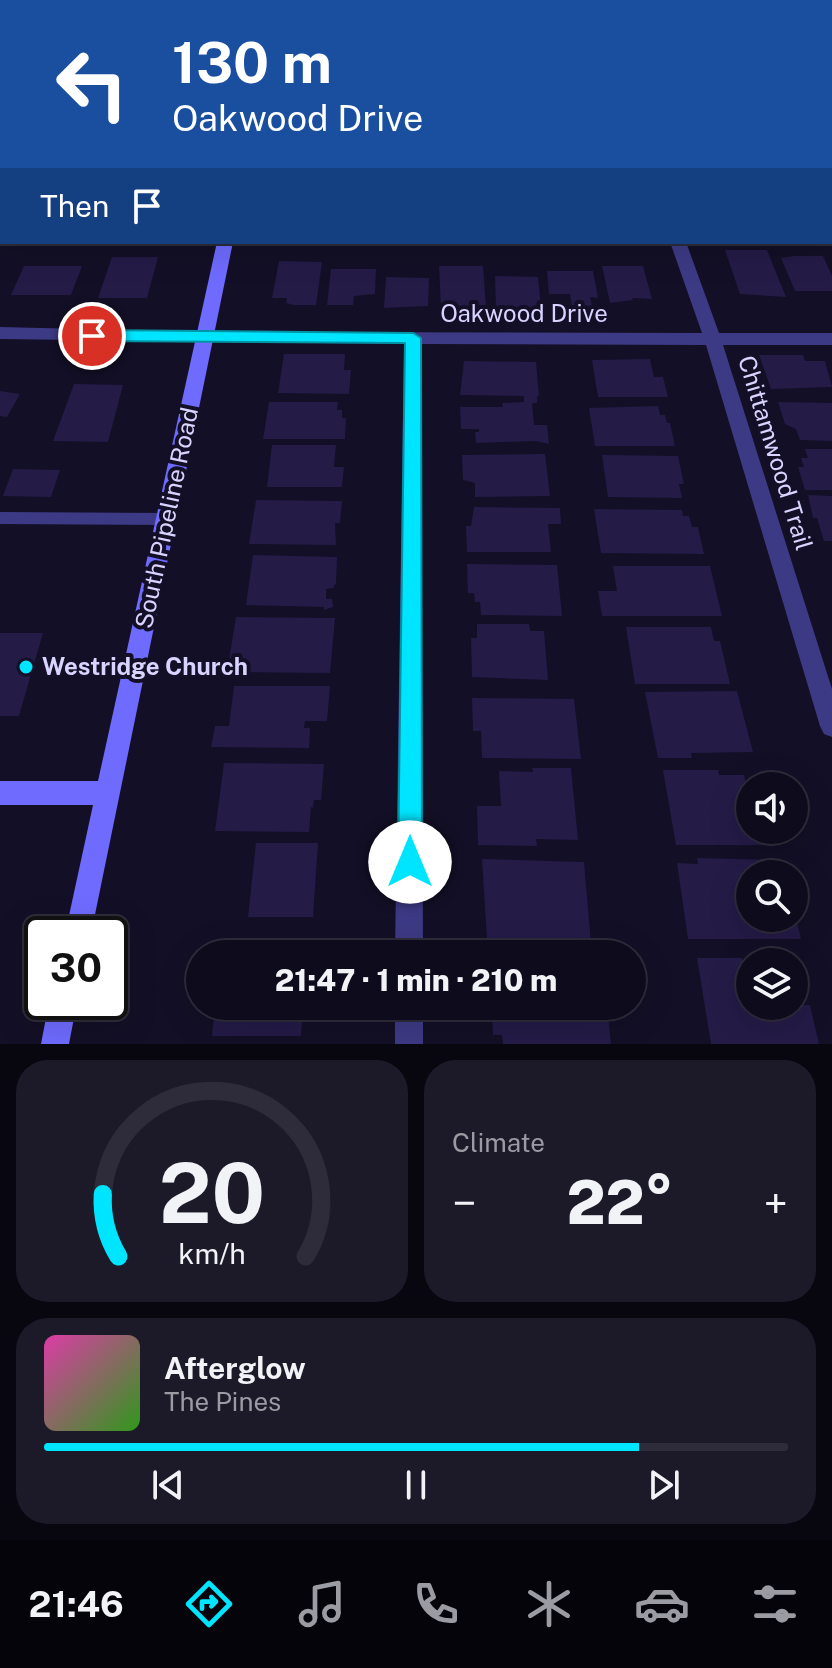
<!DOCTYPE html>
<html lang="en">
<head>
<meta charset="utf-8">
<style>
	:root { --surface:#0e0b1c; --page:#1c1929; --text:#f1f3f6; --muted:#9b9ba3; --line:#2e2b3b; --accent:#00e5ff }
	body { margin:0; font-family:"Public Sans",sans-serif; background:var(--page); color:var(--text); height:100vh; display:flex; flex-direction:column; font-size:30px; white-space:nowrap }
	* { box-sizing:border-box; margin:0 }
	p { font-size:26px; color:var(--muted) }
	.icon { flex:none; width:44px; height:44px; fill:none; stroke:currentColor; stroke-width:2; stroke-linecap:round; stroke-linejoin:round }
	.map { position:relative; height:1044px; overflow:hidden }
	.drawer { display:flex; flex-direction:column; gap:16px; padding:16px; background:#08060f; flex:1 }
	.drawer>* { flex:none }
	.guide { position:absolute; left:0px; top:0px; width:832px; height:244px; box-shadow:0 8px 32px #0002,0 0 0 2px var(--line); background:#1a4fa0; color:#fff; overflow:hidden }
	.tools { position:absolute; left:736px; top:772px; display:grid; gap:16px }
	.tools a { display:grid; place-items:center; width:72px; height:72px; border-radius:50%; background:var(--surface); box-shadow:0 8px 32px #0002,0 0 0 2px var(--line); font-size:40px }
	.speed { position:absolute; left:24px; top:916px; display:flex; gap:16px; font-size:40px; font-weight:700; text-align:center }
	.speed>* { display:grid; place-content:center; width:104px; height:104px; border-radius:50%; background:var(--surface); box-shadow:0 8px 32px #0002,0 0 0 2px var(--line); line-height:1 }
	.speed .limit { border:4px solid #111; border-radius:12px; background:#fff; color:#111 }
	.pin { position:absolute; display:grid; place-items:center; width:68px; height:68px; color:#fff; margin:-34px; border:4px solid #fff; border-radius:50%; box-shadow:0 2px 8px #0007 }
	.me { position:absolute; width:88px; margin:-44px; rotate:0deg; stroke-linejoin:round; filter:drop-shadow(0 0 6px #0008) }
	.turn { display:flex; align-items:center; gap:28px; height:168px; padding:0 40px; font-size:36px }
	.turn .icon { width:104px; height:104px; stroke-width:2.5 }
	.turn b { display:block; font-size:56px; line-height:68px }
	.then { display:flex; align-items:center; height:76px; padding:0 40px; background:#0003; gap:16px; font-size:30px }
	.big { font-size:60px; font-weight:800; line-height:1.1 }
	.drawer .widget { flex:1; display:flex; flex-direction:column; justify-content:center; gap:12px; min-width:0; padding:0 28px; border-radius:32px; background:var(--page) }
	.drawer .dial { align-items:center; gap:0 }
	.dial svg { height:208px; overflow:visible; fill:none; stroke:var(--line); stroke-width:7; stroke-linecap:round; text-anchor:middle }
	.dial text { fill:var(--text); stroke:none }
	.song { display:flex; align-items:center; gap:24px }
	.cover { width:96px; height:96px; border-radius:12px; background:linear-gradient(135deg,hsl(320 70% 55%),hsl(110 70% 35%)) }
	.played { height:8px; border-radius:4px; background:linear-gradient(90deg,var(--accent) 80%,var(--line) 80%) }
	.keys { display:flex; justify-content:space-around; direction:ltr }
	.heat { display:flex; justify-content:space-between; align-items:center; font-size:44px; direction:ltr }
	.drawer .tiles { flex:1; display:grid; gap:16px; grid-template-columns:1fr 1fr }
	.widget:last-child { grid-column:span 2 }
	.trip { position:absolute; left:186px; top:940px; width:460px; height:80px; border-radius:40px; background:var(--surface); box-shadow:0 8px 32px #0002,0 0 0 2px var(--line); font-weight:800; line-height:80px; text-align:center }
	.tabs { display:flex; height:128px; justify-content:space-around; align-items:center; background:#06040b; color:var(--muted) }
	.tabs .icon { width:56px; height:56px }
	.tabs .selected { color:var(--accent) }
	.tabs b { font-size:36px; color:var(--text) }
	.map>svg:first-child { display:block }
	.building { fill:#241b47 }
	.lines { fill:none; stroke-linecap:round; stroke-linejoin:round }
	.lane { fill:#3d3a85; fill-rule:evenodd }
	.street { fill:#3d3a85; fill-rule:evenodd }
	.secondary { fill:#6f6bff; fill-rule:evenodd }
	.route { fill:#00e5ff; stroke:#0095a6; stroke-width:2 }
	.poi-dot { fill:#00e5ff; stroke:#130f26; stroke-width:3 }
	.labels { text-anchor:middle; stroke-width:8; stroke-linejoin:round; paint-order:stroke }
	.street-label { font-size:24px; fill:#d9d4ff; stroke:#130f26 }
	.poi-label { font-size:24px; font-weight:bold; fill:#d9d4ff; stroke:#130f26; text-anchor:start }
</style>
</head>
<body>
<div class="map">
<svg width="832" height="1044" viewBox="0 0 832 1044">
	<rect width="100%" height="100%" fill="#130f26"/>
	<!-- building -->
	<g class="building">
		<path d="M725,250H767L786,297L740,294Z"/>
		<path d="M794,256H823L832,276V291H795L781,258Z"/>
		<path d="M112,257H158L147,298H98Z"/>
		<path d="M279,261L322,262L316,305H294L286,303L287,298H272Z"/>
		<path d="M24,266H82L71,295H11Z"/>
		<path d="M439,266H483L486,307H441Z"/>
		<path d="M602,266H643L652,299L632,298L633,300L610,303Z"/>
		<path d="M331,269H376L375,294L354,296L353,305H327Z"/>
		<path d="M547,271H593L598,298L590,297L592,306H572L570,294H549Z"/>
		<path d="M495,276L538,277L541,308L496,307Z"/>
		<path d="M386,277L429,278L428,306L384,308Z"/>
		<path d="M284,354H345L344,370H351L349,394L278,393Z"/>
		<path d="M759,355H803L805,361H825L832,387L771,389Z"/>
		<path d="M650,359L654,377H663L668,397H598L592,360Z"/>
		<path d="M464,361L536,362L539,396H537V403H532L534,425H547L549,444L536,441L476,443L475,432H479V429H461L460,407H503L502,403L524,402V396L460,395Z"/>
		<path d="M74,384L123,385L108,442L53,441Z"/>
		<path d="M0,391L20,394L7,417L0,416Z"/>
		<path d="M269,402H338L337,410H342V418H346L345,439H263Z"/>
		<path d="M778,402L832,403V441L800,440L796,429L785,424Z"/>
		<path d="M658,406L660,415H665L667,423H670L675,446H595L589,408Z"/>
		<path d="M272,445H336L334,467H344L342,487H267Z"/>
		<path d="M805,449H832V490H805L798,467H804L801,458H808Z"/>
		<path d="M545,454L550,496L475,497V483L463,480L462,455Z"/>
		<path d="M602,455L678,456L684,484H679L682,498L608,497Z"/>
		<path d="M13,469L60,470L51,497L3,496Z"/>
		<path d="M808,495L832,496V541H824L817,518H813Z"/>
		<path d="M256,500L342,501L340,523H335L336,545L249,544Z"/>
		<path d="M474,507L560,508L561,524H548L551,552H467L466,526H471Z"/>
		<path d="M594,509L682,510L683,516H689L692,527H698L704,554L601,553Z"/>
		<path d="M253,555L337,557L336,583L333,588L326,589V599H332L333,607L324,610V607L246,605Z"/>
		<path d="M467,564L557,565L562,616L481,615L480,602H475L474,593H468Z"/>
		<path d="M613,566H710L722,616H602L598,591H617Z"/>
		<path d="M236,617L335,618L330,673L227,672Z"/>
		<path d="M477,624H529L530,631H544L548,680L472,677L471,638H477Z"/>
		<path d="M626,627H711L714,641H720L730,684H635Z"/>
		<path d="M0,633H43L19,716H0Z"/>
		<path d="M234,686H330L327,721H305L304,728H310L309,748L211,747L215,726H229Z"/>
		<path d="M737,691L753,752L691,753L692,758H658L645,692Z"/>
		<path d="M472,698L574,699L581,759L482,758L481,731H473Z"/>
		<path d="M224,763L324,764L321,800H314L313,808L311,807L309,832L215,831Z"/>
		<path d="M532,768H571L578,840L536,839L537,846L478,845L477,806H501L499,771L533,772Z"/>
		<path d="M663,770H718L719,775H744L750,800H738L739,806H750V830H769L773,845H676Z"/>
		<path d="M256,843H318L313,917H248Z"/>
		<path d="M697,858L770,860L773,874H750V918H796L801,939H688L677,863L698,864Z"/>
		<path d="M482,859L584,862L591,943L487,939Z"/>
		<path d="M223,946H315L314,954H222Z"/>
		<path d="M697,958H742L743,964H750V1006L810,1005L819,1044H711Z"/>
		<path d="M215,1006H303L301,1036H212Z"/>
		<path d="M483,1006H607L611,1044H503L502,1035H493L492,1015H484Z"/>
	</g>
	<g class="lines">
		<!-- lane -->
		<path class="lane" d="M0,512L166,513L172,514L174,519L172,524L166,525L0,524Z"/>
		<!-- street -->
		<g class="street">
			<path d="M51,0H63L64,2H52Z"/>
			<path d="M654,0H666L667,2H655Z"/>
			<path d="M768,0H780L781,2H769Z"/>
			<rect x="830" y="64" width="2" height="8"/>
			<path d="M830,109L832,110V121L830,120Z"/>
			<path d="M670,242H686L719,333H832V345H723L832,689V737L824,734L820,726L706,345L421,344L423,954H395L404,344L0,339V327L206,332L702,333Z"/>
			<rect x="395" y="1006" width="28" height="38"/>
		</g>
		<!-- secondary -->
		<g class="secondary">
			<rect x="274" y="0" width="12" height="2"/>
			<path d="M217,242H233L91,934H65L93,805H0V781H98Z"/>
			<path d="M49,1002H77L69,1044H41Z"/>
		</g>
	</g>
	<!-- route -->
	<path class="route" d="M92,330L413,333L421,338L422,862L418,870L410,873L402,870L398,862L405,343L92,341L85,336Z"/>
	<!-- markers -->
	<circle class="poi-dot" cx="26" cy="667" r="8"/>
	<g class="labels">
		<!-- street labels -->
		<g class="street-label">
			<text x="524" y="322">Oakwood Drive</text>
			<text transform="translate(775 453) rotate(73)" y="8">Chittamwood Trail</text>
			<text transform="translate(167 518) rotate(-78)" y="8">South Pipeline Road</text>
		</g>
		<!-- poi labels -->
		<g class="poi-label">
			<text x="42" y="675">Westridge Church</text>
		</g>
	</g>
</svg>
<div class="tools">
<a><svg class="icon" aria-label="sound" viewBox="0 0 24 24"><path d="M4 9h4l5-4v14l-5-4H4zM17 9q2 3 0 6"/></svg></a>
<a><svg class="icon" aria-label="search" viewBox="0 0 24 24"><circle cx="10" cy="10" r="6"/><path d="M15 15l6 6"/></svg></a>
<a><svg class="icon" aria-label="layers" viewBox="0 0 24 24"><path d="M12 4l9 5-9 5-9-5zM3 14l9 5 9-5"/></svg></a>
</div>
<div class="speed"><div class="limit">30</div></div>
<div class="pin" style="left:92px;top:336px;background:#d93025"><svg class="icon" aria-label="arrive" viewBox="0 0 24 24"><path d="M6 21V4h12l-3 4 3 4H6"/></svg></div>
<svg class="me" style="left:410px;top:862px" viewBox="-20 -20 40 40"><circle r="19" fill="#fff"/><path d="M0-13L10 11 0 6-10 11z" fill="#00e5ff"/></svg>
<div class="trip">21:47 · 1 min · 210 m</div>
<div class="guide">
<div class="turn"><svg class="icon" aria-label="left" viewBox="0 0 24 24"><path d="M17 20v-9H6M10 6l-5 5 5 5"/></svg><div><b>130 m</b>Oakwood Drive</div></div>
<div class="then">Then<svg class="icon" aria-label="arrive" viewBox="0 0 24 24"><path d="M6 21V4h12l-3 4 3 4H6"/></svg></div>
</div>
</div>
<section class="drawer">
<div class="tiles">
<div class="widget dial"><svg viewBox="0 0 100 80">
<path d="M14 69A42 42 0 1 1 86 69"/>
<path d="M14 69A42 42 0 0 1 8 45" stroke="#00e5ff"/>
<text x="50" y="56" font-size="32" font-weight="700">20</text>
<text x="50" y="72" font-size="11">km/h</text>
</svg></div>
<div class="widget"><p>Climate</p>
<div class="heat"><a>−</a><b class="big">22°</b><a>+</a></div>
</div>
<div class="widget">
<div class="song"><i class="cover"></i><div><b>Afterglow</b><p>The Pines</p></div></div>
<div class="played"></div>
<div class="keys"><svg class="icon" aria-label="previous" viewBox="0 0 24 24"><path d="M18 5L8 12l10 7zM5 5v14"/></svg><svg class="icon" aria-label="pause" viewBox="0 0 24 24"><path d="M8 5v14M16 5v14"/></svg><svg class="icon" aria-label="next" viewBox="0 0 24 24"><path d="M6 5l10 7-10 7zM19 5v14"/></svg></div>
</div>
</div>
</section>
<nav class="tabs">
<b>21:46</b>
<svg class="icon selected" aria-label="directions" viewBox="0 0 24 24"><path d="M12 3l9 9-9 9-9-9zM9 14v-3h6M13 9l2 2-2 2"/></svg>
<svg class="icon" aria-label="music" viewBox="0 0 24 24"><path d="M9 18V5l10-2v13"/><circle cx="6" cy="18" r="3"/><circle cx="16" cy="16" r="3"/></svg>
<svg class="icon" aria-label="phone" viewBox="0 0 24 24"><path d="M5 4h4l2 5-3 2q2 4 5 5l2-3 5 2v4C11 20 4 13 5 4z"/></svg>
<svg class="icon" aria-label="climate" viewBox="0 0 24 24"><path d="M12 3v18M4 7l16 10M4 17L20 7"/></svg>
<svg class="icon" aria-label="car" viewBox="0 0 24 24"><path d="M5 17H2v-5l4-1 3-4h7l3 4 3 1v5h-3M9 17h6M6 11h13"/><circle cx="7" cy="17" r="2"/><circle cx="17" cy="17" r="2"/></svg>
<svg class="icon" aria-label="filters" viewBox="0 0 24 24"><path d="M4 7h16M4 17h16"/><circle cx="9" cy="7" r="2"/><circle cx="15" cy="17" r="2"/></svg>
</nav>
</body>
</html>
